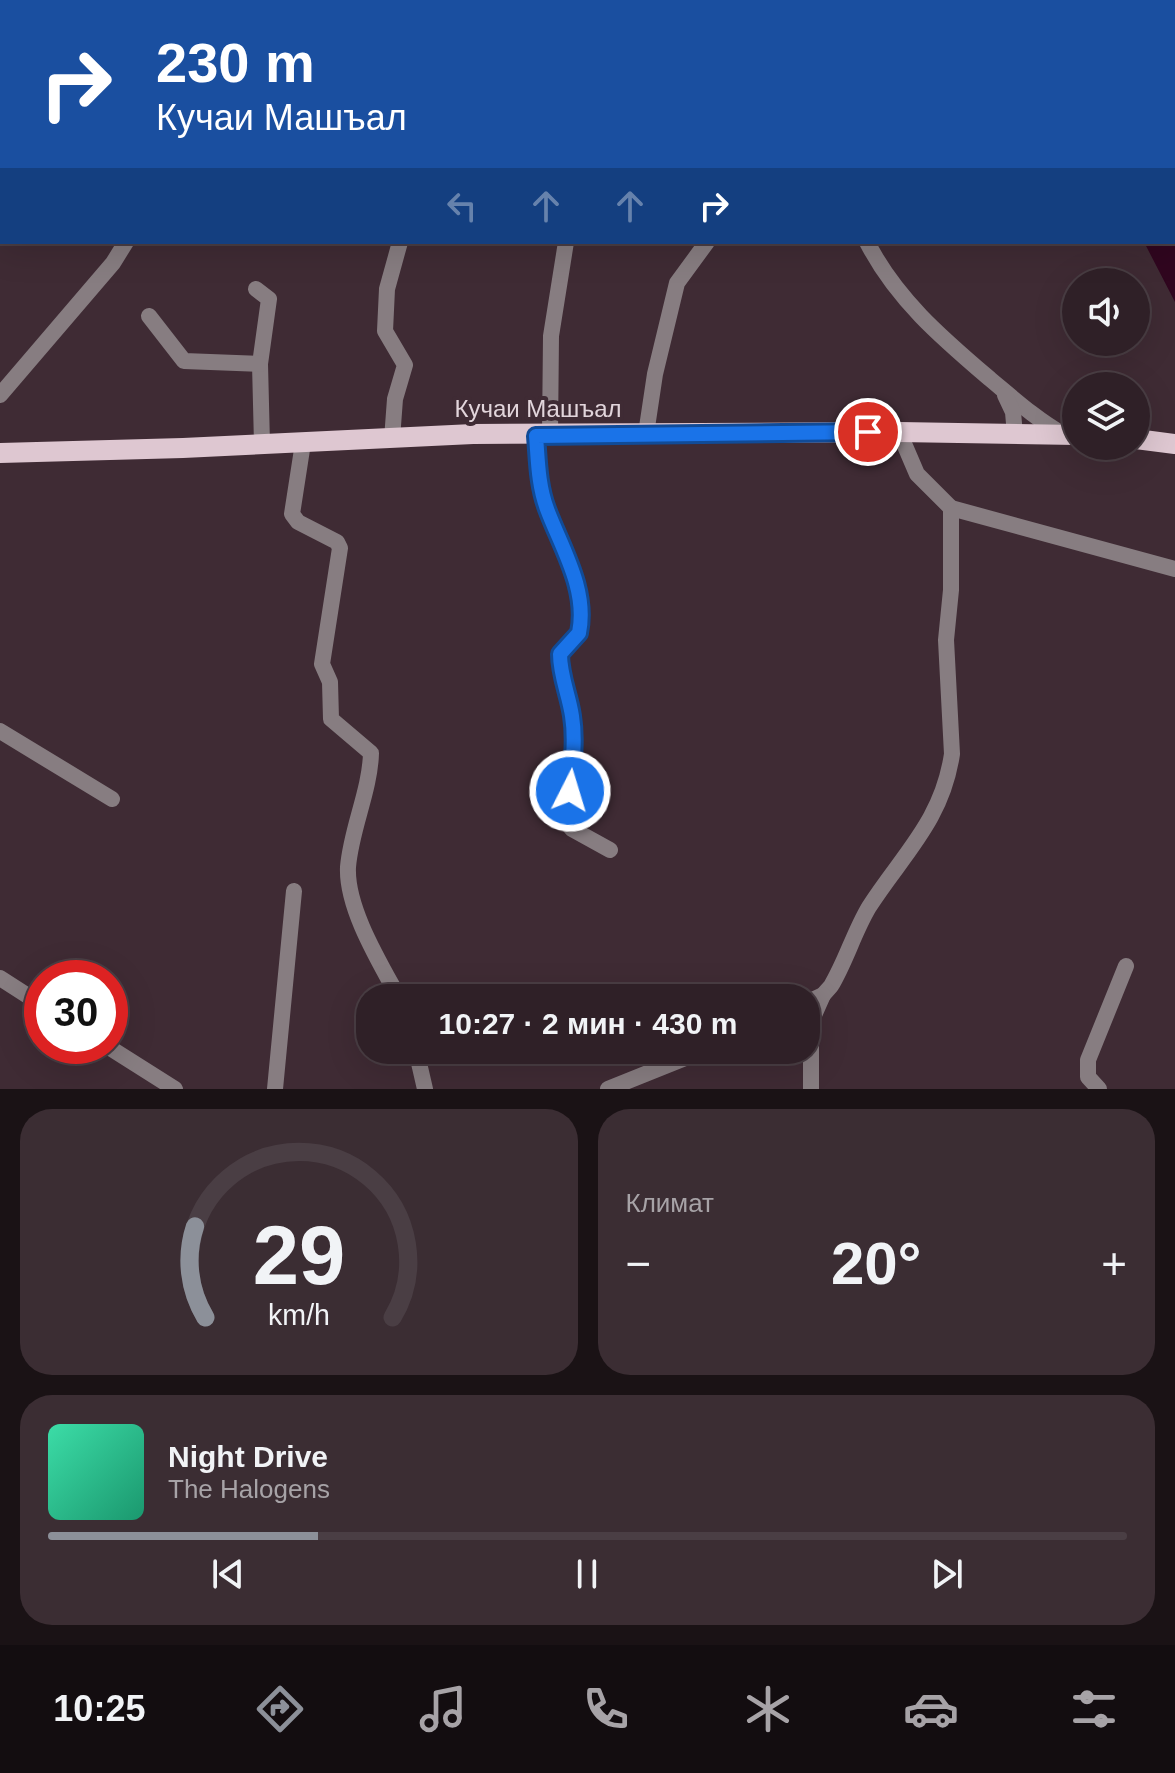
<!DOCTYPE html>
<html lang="ru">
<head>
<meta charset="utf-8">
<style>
	:root { --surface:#2f2027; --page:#3b2d33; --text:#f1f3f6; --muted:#a7a3a7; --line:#4a3e44; --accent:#8c9099 }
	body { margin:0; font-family:Helvetica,sans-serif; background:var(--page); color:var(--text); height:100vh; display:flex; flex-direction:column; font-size:30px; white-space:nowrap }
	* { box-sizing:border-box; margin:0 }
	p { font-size:26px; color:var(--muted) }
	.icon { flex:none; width:44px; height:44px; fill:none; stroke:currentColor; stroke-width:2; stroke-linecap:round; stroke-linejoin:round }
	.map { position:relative; height:1089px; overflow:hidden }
	.side { display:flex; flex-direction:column; gap:20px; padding:20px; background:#1a1215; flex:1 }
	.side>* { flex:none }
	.hud { position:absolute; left:0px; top:0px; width:1176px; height:244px; box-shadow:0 8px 32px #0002,0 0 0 2px var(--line); background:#1a4fa0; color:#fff; overflow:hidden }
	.controls { position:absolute; left:1062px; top:268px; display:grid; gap:16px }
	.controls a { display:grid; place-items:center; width:88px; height:88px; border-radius:50%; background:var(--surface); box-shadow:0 8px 32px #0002,0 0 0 2px var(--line); font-size:40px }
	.speed { position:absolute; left:24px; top:960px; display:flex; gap:16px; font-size:40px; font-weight:700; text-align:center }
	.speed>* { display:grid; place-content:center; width:104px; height:104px; border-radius:50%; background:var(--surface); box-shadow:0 8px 32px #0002,0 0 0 2px var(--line); line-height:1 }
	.speed .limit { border:12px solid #d22; background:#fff; color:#111 }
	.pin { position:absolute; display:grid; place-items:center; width:68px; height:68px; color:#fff; margin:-34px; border:4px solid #fff; border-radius:50%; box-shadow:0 2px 8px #0007 }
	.me { position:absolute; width:88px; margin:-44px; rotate:5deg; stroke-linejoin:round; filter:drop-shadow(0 0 6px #0008) }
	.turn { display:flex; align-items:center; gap:28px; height:168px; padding:0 24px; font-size:36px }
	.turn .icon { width:104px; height:104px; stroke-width:2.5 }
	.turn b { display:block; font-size:56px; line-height:68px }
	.lanes { display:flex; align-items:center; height:76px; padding:0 24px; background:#0003; justify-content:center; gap:40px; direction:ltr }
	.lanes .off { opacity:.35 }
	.big { font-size:60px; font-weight:800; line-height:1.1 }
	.side .widget { flex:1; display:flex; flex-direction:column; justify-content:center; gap:12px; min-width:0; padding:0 28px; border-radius:32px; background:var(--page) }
	.side .dial { align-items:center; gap:0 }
	.dial svg { height:208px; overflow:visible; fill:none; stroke:var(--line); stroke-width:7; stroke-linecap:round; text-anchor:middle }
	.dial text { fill:var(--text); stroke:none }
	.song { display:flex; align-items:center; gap:24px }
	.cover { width:96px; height:96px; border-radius:12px; background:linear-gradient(135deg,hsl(160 70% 55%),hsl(160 70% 35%)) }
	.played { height:8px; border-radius:4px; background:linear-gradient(90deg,var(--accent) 25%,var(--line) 25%) }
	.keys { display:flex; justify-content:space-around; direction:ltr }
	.heat { display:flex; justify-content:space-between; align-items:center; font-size:44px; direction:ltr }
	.side .tiles { flex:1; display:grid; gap:20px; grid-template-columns:1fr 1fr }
	.widget:last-child { grid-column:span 2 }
	.trip { position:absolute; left:356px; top:984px; width:464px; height:80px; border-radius:32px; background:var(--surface); box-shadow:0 8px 32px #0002,0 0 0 2px var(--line); font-weight:800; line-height:80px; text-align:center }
	.menu { display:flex; height:128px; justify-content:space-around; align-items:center; background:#130d10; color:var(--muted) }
	.menu .icon { width:56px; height:56px }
	.menu .active { color:var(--accent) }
	.menu b { font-size:36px; color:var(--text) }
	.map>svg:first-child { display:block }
	.water { fill:#30061f }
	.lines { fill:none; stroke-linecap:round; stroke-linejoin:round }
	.minor { stroke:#877d81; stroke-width:16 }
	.major { stroke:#dec7d1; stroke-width:20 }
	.route-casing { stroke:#114b97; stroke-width:20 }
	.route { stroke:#1a73e8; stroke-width:14 }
	.labels { text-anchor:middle; stroke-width:8; stroke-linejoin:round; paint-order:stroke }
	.street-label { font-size:24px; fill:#e2d5db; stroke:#3f2b34 }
</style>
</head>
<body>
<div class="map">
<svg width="1175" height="1089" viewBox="0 0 1175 1089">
	<rect width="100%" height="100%" fill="#3f2b34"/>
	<!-- water -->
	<path class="water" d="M1174,30L1175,32V302L1144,242H1174Z"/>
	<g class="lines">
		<!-- minor -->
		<g class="minor">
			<path d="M352,0L354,2"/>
			<path d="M553,0L561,2"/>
			<path d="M834,0V2"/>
			<path d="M265,2L266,0"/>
			<path d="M637,2L638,0"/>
			<path d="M867,242C896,299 942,338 990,379C1014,399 1036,419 1064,435"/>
			<path d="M256,289L269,299L260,364L262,444"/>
			<path d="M149,316L184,361L260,364"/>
			<path d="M0,395L113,263L126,242"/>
			<path d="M1005,395L1013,412L1015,435"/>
			<path d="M550,434L551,336L566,242"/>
			<path d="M646,434L655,374L677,283L707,242"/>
			<path d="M536,436C538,460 538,485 547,509C561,547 588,589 579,633L560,654C560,676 570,696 573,717C578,753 567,785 564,820L572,829L610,850"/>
			<path d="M392,439L395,399L405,365L385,331L387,289L400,242"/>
			<path d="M303,443L292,514L298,522L337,542L340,548L322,664L330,682L331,719L371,753C370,791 351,829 348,867C346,908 380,963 399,998"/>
			<path d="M951,508L1175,569"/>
			<path d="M0,731L112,799"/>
			<path d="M0,978L42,1005"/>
			<path d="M806,1003L823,995L831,986C846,961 854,932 869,907C903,854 942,821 952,754L946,640L951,590V508L917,474L899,432"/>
			<path d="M107,1046L175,1089"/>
			<path d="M416,1050L425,1089"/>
			<path d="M275,1089L294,891"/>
			<path d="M608,1089L705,1050"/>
			<path d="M811,1089V1022L823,995"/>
			<path d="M1099,1089L1088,1077V1060L1126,966"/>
		</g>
		<!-- major -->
		<g class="major">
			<path d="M1136,439L1175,444"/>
			<path d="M0,453L183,448L473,434L899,432L1076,435"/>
		</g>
	</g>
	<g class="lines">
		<!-- route casing -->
		<g class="route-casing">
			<path id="route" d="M570,791C572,766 576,741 572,716C569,695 560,676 560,654L579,633C588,589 561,547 547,509C538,485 538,460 536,436L868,432"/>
		</g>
		<!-- route -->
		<use href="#route" class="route"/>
	</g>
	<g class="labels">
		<!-- street labels -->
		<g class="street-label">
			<text x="538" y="417">Кучаи Машъал</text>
		</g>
	</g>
</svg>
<div class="controls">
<a><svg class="icon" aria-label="sound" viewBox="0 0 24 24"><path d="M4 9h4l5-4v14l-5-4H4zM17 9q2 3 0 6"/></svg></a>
<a><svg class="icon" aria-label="layers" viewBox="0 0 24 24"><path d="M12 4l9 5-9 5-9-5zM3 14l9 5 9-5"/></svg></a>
</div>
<div class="speed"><div class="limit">30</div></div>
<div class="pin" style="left:868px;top:432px;background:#d93025"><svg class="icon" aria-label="arrive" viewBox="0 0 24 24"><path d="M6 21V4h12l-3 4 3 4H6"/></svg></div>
<svg class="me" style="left:570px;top:791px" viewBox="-20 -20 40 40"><circle r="17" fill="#1a73e8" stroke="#fff" stroke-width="3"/><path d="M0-11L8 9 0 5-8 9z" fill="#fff"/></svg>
<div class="trip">10:27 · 2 мин · 430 m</div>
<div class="hud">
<div class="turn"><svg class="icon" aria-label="right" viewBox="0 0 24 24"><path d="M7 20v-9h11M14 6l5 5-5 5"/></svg><div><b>230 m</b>Кучаи Машъал</div></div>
<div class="lanes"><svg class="icon off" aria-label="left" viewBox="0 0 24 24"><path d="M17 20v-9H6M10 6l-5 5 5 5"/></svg><svg class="icon off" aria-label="ahead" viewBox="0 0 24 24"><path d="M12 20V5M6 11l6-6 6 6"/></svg><svg class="icon off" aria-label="ahead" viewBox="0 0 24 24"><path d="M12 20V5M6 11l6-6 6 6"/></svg><svg class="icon" aria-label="right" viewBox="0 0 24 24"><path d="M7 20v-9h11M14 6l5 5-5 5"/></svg></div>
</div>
</div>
<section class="side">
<div class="tiles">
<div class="widget dial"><svg viewBox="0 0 100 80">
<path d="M14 69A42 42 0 1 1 86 69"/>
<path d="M14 69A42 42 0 0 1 10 34" stroke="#8c9099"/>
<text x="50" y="56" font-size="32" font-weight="700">29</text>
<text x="50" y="72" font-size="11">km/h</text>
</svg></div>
<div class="widget"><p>Климат</p>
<div class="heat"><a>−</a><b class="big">20°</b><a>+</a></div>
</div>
<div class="widget">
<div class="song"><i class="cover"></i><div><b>Night Drive</b><p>The Halogens</p></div></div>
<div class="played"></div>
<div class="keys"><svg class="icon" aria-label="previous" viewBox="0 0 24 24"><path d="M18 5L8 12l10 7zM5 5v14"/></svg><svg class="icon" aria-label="pause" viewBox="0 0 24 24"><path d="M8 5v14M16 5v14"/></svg><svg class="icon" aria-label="next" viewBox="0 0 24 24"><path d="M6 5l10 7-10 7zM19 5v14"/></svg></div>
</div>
</div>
</section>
<nav class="menu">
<b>10:25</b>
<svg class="icon active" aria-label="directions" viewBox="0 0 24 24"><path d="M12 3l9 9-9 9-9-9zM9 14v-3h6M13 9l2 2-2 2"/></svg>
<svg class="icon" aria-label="music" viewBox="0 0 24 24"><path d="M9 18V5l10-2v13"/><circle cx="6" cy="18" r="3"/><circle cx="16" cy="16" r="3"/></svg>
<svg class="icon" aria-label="phone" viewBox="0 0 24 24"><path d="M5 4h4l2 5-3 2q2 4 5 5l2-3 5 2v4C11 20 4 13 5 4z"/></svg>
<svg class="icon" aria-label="climate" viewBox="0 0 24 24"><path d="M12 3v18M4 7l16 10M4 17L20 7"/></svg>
<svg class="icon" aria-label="car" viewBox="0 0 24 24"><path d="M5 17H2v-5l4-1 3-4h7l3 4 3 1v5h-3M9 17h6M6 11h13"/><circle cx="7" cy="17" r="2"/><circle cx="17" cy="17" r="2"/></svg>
<svg class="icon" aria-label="filters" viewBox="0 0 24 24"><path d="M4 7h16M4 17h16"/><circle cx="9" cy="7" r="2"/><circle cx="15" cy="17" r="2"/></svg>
</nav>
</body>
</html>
